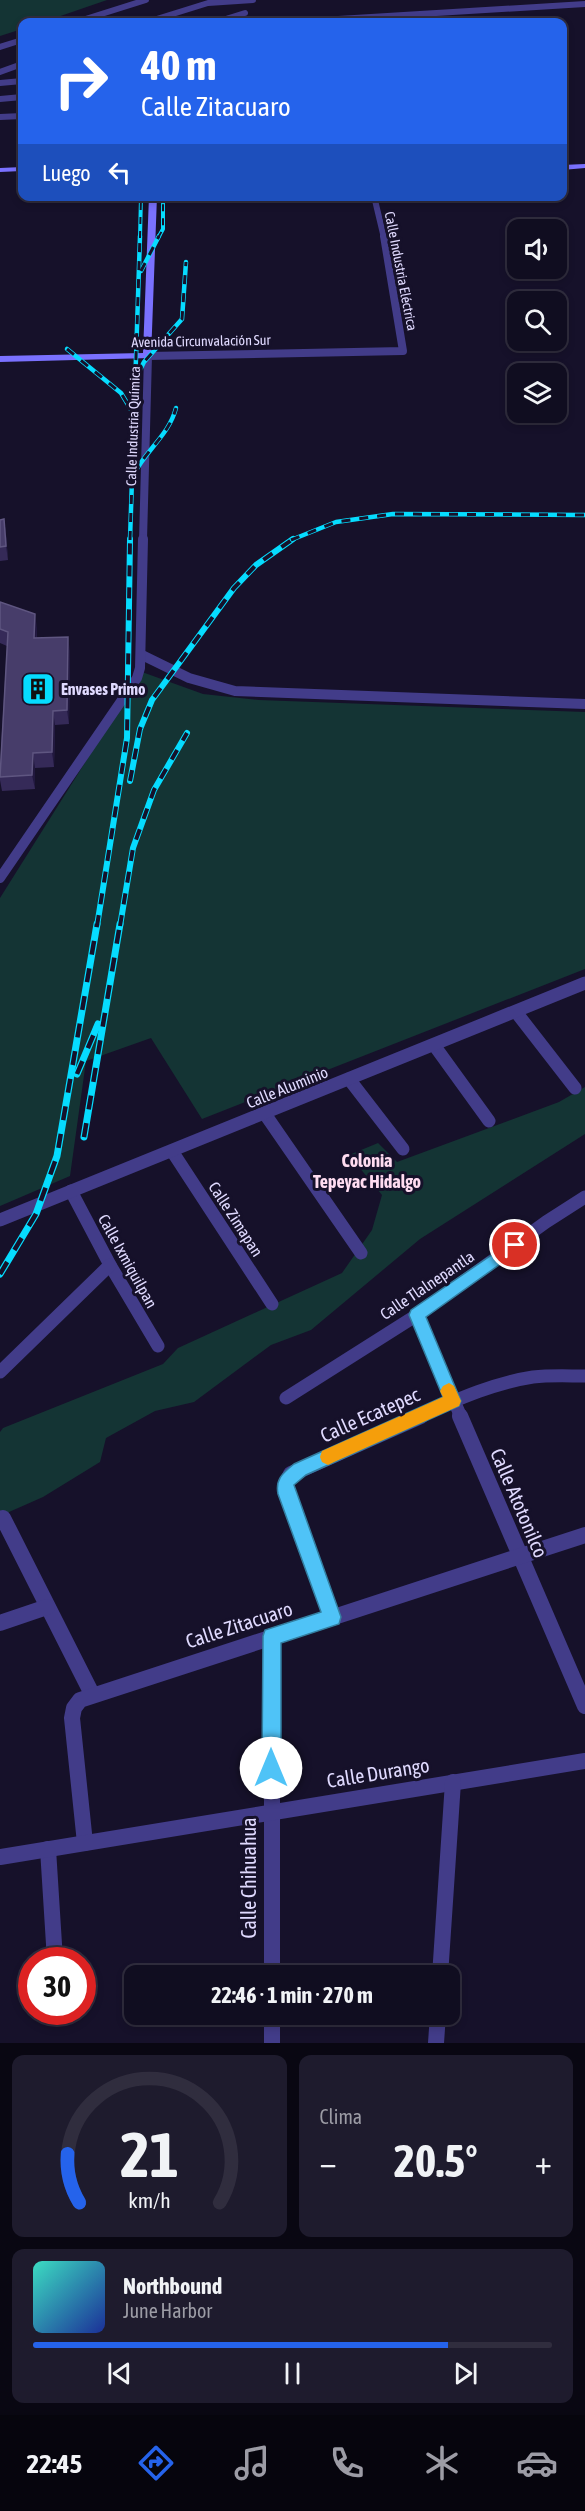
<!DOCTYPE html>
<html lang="es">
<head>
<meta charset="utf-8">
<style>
	:root { --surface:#100d20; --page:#1e1b2d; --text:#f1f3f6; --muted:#9c9ca5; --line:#302d3e; --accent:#2563eb }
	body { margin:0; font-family:"Asap Condensed",sans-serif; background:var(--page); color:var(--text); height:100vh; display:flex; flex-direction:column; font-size:22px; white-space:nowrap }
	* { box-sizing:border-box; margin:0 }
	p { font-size:20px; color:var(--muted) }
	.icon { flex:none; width:33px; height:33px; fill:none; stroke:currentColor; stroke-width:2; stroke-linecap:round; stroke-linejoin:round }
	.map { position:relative; height:2043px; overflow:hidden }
	.side { display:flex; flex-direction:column; gap:12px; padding:12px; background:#090712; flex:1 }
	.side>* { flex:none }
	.banner { position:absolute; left:18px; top:18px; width:549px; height:183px; border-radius:12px; box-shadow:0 3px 9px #0003,0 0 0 2px var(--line); background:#2563eb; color:#fff; overflow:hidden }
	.fabs { position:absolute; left:507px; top:219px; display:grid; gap:12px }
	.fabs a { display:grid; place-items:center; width:60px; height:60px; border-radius:12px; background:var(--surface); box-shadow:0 3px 9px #0003,0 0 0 2px var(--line); font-size:30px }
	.speed { position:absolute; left:18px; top:1947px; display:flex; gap:12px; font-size:30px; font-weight:700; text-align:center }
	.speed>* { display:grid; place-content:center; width:78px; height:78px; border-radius:50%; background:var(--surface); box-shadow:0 3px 9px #0003,0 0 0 2px var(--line); line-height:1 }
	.speed .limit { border:9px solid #d22; background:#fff; color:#111 }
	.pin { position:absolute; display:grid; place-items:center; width:51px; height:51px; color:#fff; margin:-26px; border:3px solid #fff; border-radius:50%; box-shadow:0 2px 6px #0007 }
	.me { position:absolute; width:66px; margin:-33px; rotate:0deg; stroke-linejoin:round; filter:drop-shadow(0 0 4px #0008) }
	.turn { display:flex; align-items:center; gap:21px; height:126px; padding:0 24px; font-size:27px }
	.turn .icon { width:78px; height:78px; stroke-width:2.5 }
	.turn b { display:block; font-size:42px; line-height:51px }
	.then { display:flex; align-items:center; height:57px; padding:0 24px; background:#0003; gap:12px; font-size:22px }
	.big { font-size:45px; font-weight:700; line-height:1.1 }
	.side .widget { flex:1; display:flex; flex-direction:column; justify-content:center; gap:9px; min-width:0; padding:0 21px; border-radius:12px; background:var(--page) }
	.side .dial { align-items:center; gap:0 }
	.dial svg { height:156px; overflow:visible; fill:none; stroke:var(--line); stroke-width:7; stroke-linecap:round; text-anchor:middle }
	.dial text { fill:var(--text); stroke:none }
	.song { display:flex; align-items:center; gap:18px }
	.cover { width:72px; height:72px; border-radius:9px; background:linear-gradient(135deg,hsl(170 70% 55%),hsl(230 70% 35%)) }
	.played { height:6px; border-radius:3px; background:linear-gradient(90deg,var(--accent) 80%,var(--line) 80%) }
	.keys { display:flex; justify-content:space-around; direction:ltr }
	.heat { display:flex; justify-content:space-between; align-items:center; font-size:33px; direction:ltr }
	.side .tiles { flex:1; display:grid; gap:12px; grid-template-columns:1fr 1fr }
	.widget:last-child { grid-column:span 2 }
	.trip { position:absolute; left:124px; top:1965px; width:336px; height:60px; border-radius:12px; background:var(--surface); box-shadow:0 3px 9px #0003,0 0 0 2px var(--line); font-weight:700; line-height:60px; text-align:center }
	.tabs { display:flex; height:96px; justify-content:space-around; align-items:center; background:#06050d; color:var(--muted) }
	.tabs .icon { width:42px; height:42px }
	.tabs .on { color:var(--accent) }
	.tabs b { font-size:27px; color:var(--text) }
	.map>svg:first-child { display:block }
	.green { fill:#143434 }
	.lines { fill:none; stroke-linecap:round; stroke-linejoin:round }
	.street-far4 { stroke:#423c89; stroke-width:6 }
	.street-far3 { stroke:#423c89; stroke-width:8 }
	.street-far2 { stroke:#423c89; stroke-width:10 }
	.street-far1 { stroke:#423c89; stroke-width:13 }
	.street { stroke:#423c89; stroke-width:16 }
	.secondary { fill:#7a71ff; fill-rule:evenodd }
	.rail-far3-casing { stroke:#06dcff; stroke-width:4 }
	.rail-far2-casing { stroke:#06dcff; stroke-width:4.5 }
	.rail-far1-casing { stroke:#06dcff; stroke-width:6 }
	.rail-casing { stroke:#06dcff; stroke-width:7 }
	.rail-far3 { stroke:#16112a; stroke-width:2; stroke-dasharray:7; stroke-linecap:butt }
	.rail-far2 { stroke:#16112a; stroke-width:3; stroke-dasharray:9; stroke-linecap:butt }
	.rail-far1 { stroke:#16112a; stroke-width:4; stroke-dasharray:11; stroke-linecap:butt }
	.rail { stroke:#16112a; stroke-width:4.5; stroke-dasharray:14; stroke-linecap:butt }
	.wall { fill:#352a58 }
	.shaded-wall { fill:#21183e }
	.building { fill:#473d6a; stroke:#5f5681; stroke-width:1.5 }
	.route { fill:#4fc3f7; stroke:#337fa1; stroke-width:1.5 }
	.slow { fill:#f59e0b }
	.labels { text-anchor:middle; stroke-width:6; stroke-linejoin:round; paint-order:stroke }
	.far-street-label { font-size:14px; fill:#e0daff; stroke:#16112a }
	.poi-label { font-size:16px; font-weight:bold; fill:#e0daff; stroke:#16112a; text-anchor:start }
	.street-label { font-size:16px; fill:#e0daff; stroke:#16112a }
	.neighbourhood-label { font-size:18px; font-weight:bold; fill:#ffdcf1; stroke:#16112a }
	.near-street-label { font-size:20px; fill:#e0daff; stroke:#16112a }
</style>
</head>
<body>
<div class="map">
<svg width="585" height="2043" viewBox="0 0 585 2043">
	<rect width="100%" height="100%" fill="#16112a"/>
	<!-- green -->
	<g class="green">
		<path d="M0,0H107L43,22H22V29L0,36Z"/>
		<path d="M142,672L203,694L259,700L585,712V969L202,1119L151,1038L86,1061L70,1176L0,1206V898Z"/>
		<path d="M585,1087V1134L420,1239L311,1330L271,1345L194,1402L155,1411L106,1438L100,1462L43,1497L0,1516V1432L3,1428L163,1364L178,1348L342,1273L372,1230L382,1195L349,1155L378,1143L397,1162L559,1102Z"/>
	</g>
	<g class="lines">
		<!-- street-far4 -->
		<g class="street-far4">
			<path d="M76,22L146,0"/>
			<path d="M147,22L208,3L253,0"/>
			<path d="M216,22L245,13"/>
			<path d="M289,22L585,4"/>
			<path d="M0,47L22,40"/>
			<path d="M0,72L22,64"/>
			<path d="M0,83L22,81"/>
			<path d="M0,99L22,97"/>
			<path d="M0,117L22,116"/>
			<path d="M374,196L384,238"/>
		</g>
		<!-- street-far3 -->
		<path class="street-far3" d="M143,540L148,356L403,351L384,236"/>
		<!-- street-far2 -->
		<g class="street-far2">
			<path d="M142,655L189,678L235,691L585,704"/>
			<path d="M0,878L137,678L140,668L143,539"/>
		</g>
		<!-- street-far1 -->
		<g class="street-far1">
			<path d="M516,1012L575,1088"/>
			<path d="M434,1045L489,1121"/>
			<path d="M349,1079L403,1149"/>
			<path d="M265,1114L361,1253"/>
			<path d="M172,1151L272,1304"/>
			<path d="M71,1191L110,1265L158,1346"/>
			<path d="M0,1220L585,983"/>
			<path d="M417,1315L461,1417"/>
			<path d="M0,1372L110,1265"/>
			<path d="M286,1398L417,1315L546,1222L585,1197"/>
			<path d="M417,1417C454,1401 493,1383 533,1377C550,1375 568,1376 585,1376"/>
		</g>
		<!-- street -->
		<g class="street">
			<path d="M460,1416L585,1706"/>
			<path d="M3,1518L92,1694"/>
			<path d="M332,1617L285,1486L291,1474L421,1416"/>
			<path d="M0,1623L47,1607"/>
			<path d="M272,1636V1976"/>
			<path d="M85,1843L72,1718L74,1708L80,1700L585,1535"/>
			<path d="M48,1849L55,1960"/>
			<path d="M0,1857L585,1761"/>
			<path d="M440,1976L453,1782"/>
			<path d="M272,2014V2043"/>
			<path d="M436,2043L438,2014"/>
		</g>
		<!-- secondary -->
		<g class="secondary">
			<path d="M585,164V168L562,170V165Z"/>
			<path d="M22,167V171L0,172V168Z"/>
			<path d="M149,196H157L151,358L0,362V356L143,353Z"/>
		</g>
		<!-- rail-far3 casing -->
		<g class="rail-far3-casing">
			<g id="rail-far3">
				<path d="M140,238L141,196"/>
				<path d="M158,238L163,229V196"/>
			</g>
		</g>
		<!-- rail-far2 casing -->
		<g class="rail-far2-casing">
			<g id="rail-far2">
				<path d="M141,271L159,236"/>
				<path d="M67,349L121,393L133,413"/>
				<path d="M137,376L144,362L182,319L186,262"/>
				<path d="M134,474C146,450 169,435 176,408"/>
				<path d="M130,540L140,236"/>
				<path d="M291,540L336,522L393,514L585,515"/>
			</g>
		</g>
		<!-- rail-far1 casing -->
		<g class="rail-far1-casing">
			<g id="rail-far1">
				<path d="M130,781L140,729L152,700L234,588L256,565L293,539"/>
				<path d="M97,926L127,738L130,539"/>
				<path d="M120,926L133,848L154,790L187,733"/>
			</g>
		</g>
		<!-- rail casing -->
		<g class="rail-casing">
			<g id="rail">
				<path d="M77,1074L98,1024"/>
				<path d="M84,1137L120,924"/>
				<path d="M0,1274L36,1214L57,1156L97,924"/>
			</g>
		</g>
		<!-- rail-far3 -->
		<use href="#rail-far3" class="rail-far3"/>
		<!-- rail-far2 -->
		<use href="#rail-far2" class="rail-far2"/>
		<!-- rail-far1 -->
		<use href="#rail-far1" class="rail-far1"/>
		<!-- rail -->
		<use href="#rail" class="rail"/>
	</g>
	<!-- wall -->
	<g class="wall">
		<path d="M4,519L6,534L8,560L0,561V520Z"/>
		<path d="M0,602L37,628V638L70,651L69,724L55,725L54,767L35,768V789L2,791L0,780V765L7,646L0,643Z"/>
	</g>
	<!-- shaded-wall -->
	<g class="shaded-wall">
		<path d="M4,519L6,534L8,560L6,546Z"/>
		<path d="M35,614L37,628L36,653L34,638Z"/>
		<path d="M68,637L70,651L69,724L67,710Z"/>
		<path d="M53,711L55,725L54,767L52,752Z"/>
		<path d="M33,753L35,768V789L32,775Z"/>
	</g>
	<!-- building -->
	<g class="building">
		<path d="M4,519L6,546L0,547V520Z"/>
		<path d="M0,602L35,614L34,638L68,637L67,710L53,711L52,752L33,753L32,775L0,777L8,632L0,629Z"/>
	</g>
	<!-- route -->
	<path class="route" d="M515,1239L520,1241L522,1245L520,1250L426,1317L461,1401L459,1406L306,1475L294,1485L341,1617L339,1624L281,1643V1768L278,1774L271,1777L264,1774L262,1768L263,1636L265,1630L321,1612L278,1494C275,1479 283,1473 294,1464L443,1397L409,1315L411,1310Z"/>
	<!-- slow -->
	<path class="slow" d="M449,1383L454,1386L461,1401L459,1406L334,1462L328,1465L322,1462L320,1457L322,1451L443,1397L440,1391L443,1386Z"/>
	<!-- icons -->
	<defs>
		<g id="building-square" transform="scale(1.725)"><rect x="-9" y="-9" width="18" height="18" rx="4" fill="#06dcff" stroke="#16112a"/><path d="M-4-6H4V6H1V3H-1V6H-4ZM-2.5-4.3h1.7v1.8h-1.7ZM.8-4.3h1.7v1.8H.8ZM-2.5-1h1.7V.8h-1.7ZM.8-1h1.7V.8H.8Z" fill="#111"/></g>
	</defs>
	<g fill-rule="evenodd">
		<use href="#building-square" x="38" y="689"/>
	</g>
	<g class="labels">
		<!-- far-street labels -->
		<g class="far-street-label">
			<text transform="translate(401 271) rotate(79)" y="5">Calle Industria Eléctrica</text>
			<text transform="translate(201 341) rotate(-1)" y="5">Avenida Circunvalación Sur</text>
			<text transform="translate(133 426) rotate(-88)" y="5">Calle Industria Química</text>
		</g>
		<!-- poi labels -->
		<g class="poi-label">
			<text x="61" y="695">Envases Primo</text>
		</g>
		<!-- street labels -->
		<g class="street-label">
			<text transform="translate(287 1087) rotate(-22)" y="6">Calle Aluminio</text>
			<text transform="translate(236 1219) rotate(57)" y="6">Calle Zimapan</text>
			<text transform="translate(128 1261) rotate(61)" y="6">Calle Ixmiquilpan</text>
			<text transform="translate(427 1285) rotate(-34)" y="6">Calle Tlalnepantla</text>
		</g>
		<!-- neighbourhood labels -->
		<g class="neighbourhood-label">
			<text x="367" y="1167">Colonia<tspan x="367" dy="21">Tepeyac Hidalgo</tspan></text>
		</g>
		<!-- near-street labels -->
		<g class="near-street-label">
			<text transform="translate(370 1415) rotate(-24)" y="7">Calle Ecatepec</text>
			<text transform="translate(519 1503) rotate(67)" y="7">Calle Atotonilco</text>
			<text transform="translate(239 1625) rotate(-18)" y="7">Calle Zitacuaro</text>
			<text transform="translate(378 1773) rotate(-9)" y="7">Calle Durango</text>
			<text transform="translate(249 1878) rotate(-90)" y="7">Calle Chihuahua</text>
		</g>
	</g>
</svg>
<div class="fabs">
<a><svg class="icon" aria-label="sound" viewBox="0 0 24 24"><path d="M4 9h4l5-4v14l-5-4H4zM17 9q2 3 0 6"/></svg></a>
<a><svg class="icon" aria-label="search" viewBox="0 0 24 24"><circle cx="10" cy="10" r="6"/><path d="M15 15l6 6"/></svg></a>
<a><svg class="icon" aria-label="layers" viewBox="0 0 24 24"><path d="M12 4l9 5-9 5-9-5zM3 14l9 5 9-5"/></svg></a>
</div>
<div class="speed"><div class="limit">30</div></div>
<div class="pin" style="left:515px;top:1245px;background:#d93025"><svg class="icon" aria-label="arrive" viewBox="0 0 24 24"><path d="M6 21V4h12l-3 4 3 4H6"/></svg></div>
<svg class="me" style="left:271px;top:1768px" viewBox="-20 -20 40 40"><circle r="19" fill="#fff"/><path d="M0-13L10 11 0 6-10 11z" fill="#4fc3f7"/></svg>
<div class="trip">22:46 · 1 min · 270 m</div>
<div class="banner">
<div class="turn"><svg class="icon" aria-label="right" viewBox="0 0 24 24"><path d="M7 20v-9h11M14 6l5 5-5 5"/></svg><div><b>40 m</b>Calle Zitacuaro</div></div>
<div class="then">Luego<svg class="icon" aria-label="left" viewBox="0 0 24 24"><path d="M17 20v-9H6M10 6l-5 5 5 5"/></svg></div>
</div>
</div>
<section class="side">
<div class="tiles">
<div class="widget dial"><svg viewBox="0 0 100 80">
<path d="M14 69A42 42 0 1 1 86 69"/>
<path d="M14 69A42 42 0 0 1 8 44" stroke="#2563eb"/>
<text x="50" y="56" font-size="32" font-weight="700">21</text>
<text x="50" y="72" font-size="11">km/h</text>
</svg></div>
<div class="widget"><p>Clima</p>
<div class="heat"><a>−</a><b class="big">20.5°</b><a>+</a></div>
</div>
<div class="widget">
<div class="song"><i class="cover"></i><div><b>Northbound</b><p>June Harbor</p></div></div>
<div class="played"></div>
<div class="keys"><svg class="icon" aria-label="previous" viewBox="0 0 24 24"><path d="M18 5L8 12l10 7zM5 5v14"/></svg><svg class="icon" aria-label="pause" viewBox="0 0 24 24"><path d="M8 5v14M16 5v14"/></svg><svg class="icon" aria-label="next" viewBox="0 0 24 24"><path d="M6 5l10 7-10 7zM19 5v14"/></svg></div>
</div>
</div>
</section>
<nav class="tabs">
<b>22:45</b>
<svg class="icon on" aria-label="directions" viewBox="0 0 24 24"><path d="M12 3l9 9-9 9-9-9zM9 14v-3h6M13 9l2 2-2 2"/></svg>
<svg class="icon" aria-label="music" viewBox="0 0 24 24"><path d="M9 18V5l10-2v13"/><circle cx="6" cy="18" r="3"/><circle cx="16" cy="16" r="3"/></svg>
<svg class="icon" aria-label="phone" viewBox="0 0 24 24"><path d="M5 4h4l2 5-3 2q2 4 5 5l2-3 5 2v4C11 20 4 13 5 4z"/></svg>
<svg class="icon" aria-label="climate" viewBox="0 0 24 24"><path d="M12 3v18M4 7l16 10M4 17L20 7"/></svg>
<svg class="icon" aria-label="car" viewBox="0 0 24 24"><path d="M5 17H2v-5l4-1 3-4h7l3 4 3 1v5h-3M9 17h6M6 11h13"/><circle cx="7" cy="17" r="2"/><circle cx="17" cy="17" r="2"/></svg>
</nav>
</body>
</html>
